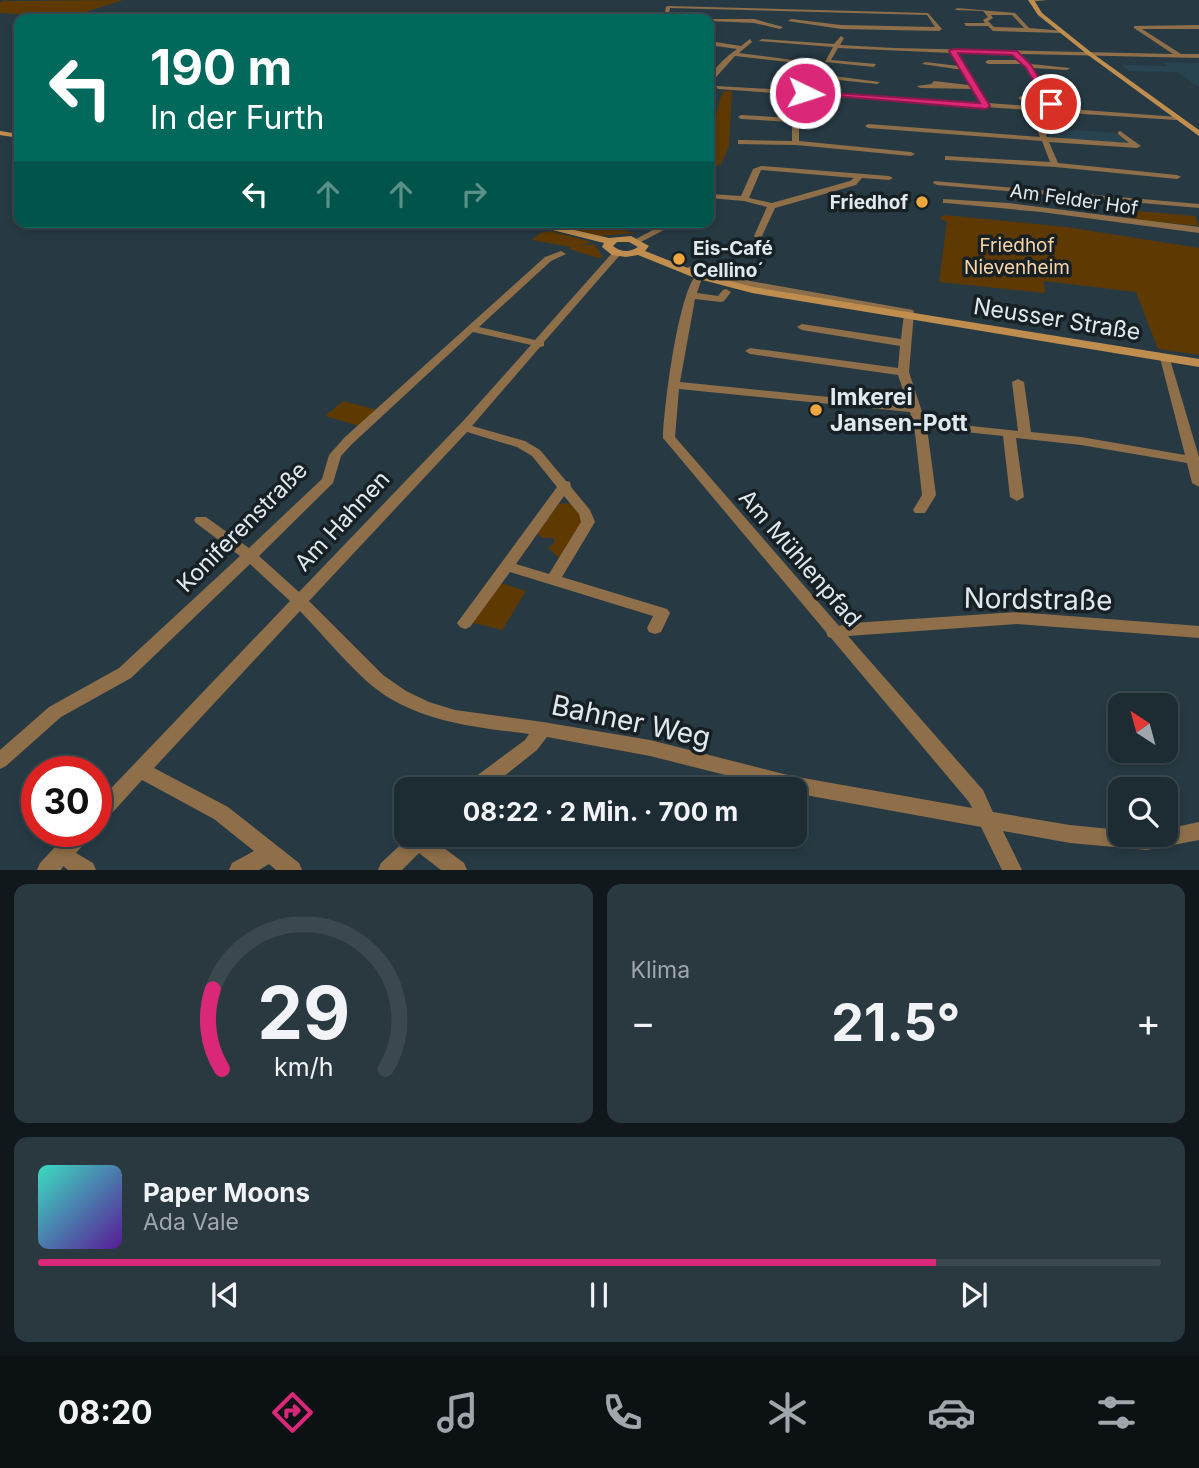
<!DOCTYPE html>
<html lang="de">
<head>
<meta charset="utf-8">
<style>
	:root { --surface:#1d2c33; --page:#2a383f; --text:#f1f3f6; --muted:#a0a7ac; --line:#3b484e; --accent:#db2777 }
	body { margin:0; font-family:Inter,sans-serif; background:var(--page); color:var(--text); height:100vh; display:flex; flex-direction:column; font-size:26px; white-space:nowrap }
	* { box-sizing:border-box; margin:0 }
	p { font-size:23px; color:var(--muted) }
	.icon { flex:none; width:38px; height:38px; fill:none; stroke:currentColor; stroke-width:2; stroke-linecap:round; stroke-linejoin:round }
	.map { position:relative; height:870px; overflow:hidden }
	.side { display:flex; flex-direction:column; gap:14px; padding:14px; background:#10181c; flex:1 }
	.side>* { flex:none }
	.top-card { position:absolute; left:14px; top:14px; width:700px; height:214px; border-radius:14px; box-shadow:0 4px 10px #0003,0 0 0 2px var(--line); background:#00695c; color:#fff; overflow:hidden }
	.needle { width:46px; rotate:324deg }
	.fabs { position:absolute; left:1108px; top:693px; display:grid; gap:14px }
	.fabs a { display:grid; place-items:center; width:70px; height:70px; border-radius:14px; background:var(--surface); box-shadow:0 4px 10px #0003,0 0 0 2px var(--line); font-size:35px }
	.speed { position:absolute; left:21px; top:756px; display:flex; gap:14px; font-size:35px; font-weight:700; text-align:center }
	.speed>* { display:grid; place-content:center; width:91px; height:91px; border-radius:50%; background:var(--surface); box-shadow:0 4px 10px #0003,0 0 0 2px var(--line); line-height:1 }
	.speed .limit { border:10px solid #d22; background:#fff; color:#111 }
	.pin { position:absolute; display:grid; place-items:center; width:60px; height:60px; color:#fff; margin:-30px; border:4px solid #fff; border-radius:50%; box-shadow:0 2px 7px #0007 }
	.me { position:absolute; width:77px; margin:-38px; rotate:94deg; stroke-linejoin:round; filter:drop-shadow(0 0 5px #0008) }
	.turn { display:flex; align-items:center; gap:24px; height:147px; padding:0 21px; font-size:32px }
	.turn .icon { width:91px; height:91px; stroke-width:2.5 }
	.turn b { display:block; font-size:49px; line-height:60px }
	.lanes { display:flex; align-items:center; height:66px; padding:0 21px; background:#0003; justify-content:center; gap:35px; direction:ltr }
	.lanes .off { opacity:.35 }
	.big { font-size:52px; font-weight:700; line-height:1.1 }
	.side .tile { flex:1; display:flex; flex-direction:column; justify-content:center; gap:10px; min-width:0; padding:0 24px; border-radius:14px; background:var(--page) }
	.side .dial { align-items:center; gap:0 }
	.dial svg { height:182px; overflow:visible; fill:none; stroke:var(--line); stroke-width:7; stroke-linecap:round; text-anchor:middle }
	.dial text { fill:var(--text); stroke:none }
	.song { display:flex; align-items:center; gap:21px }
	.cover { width:84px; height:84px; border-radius:10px; background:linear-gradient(135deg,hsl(170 70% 55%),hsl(270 70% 35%)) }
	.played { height:7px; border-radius:4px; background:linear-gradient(90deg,var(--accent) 80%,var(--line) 80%) }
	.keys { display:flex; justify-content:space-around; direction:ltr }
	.heat { display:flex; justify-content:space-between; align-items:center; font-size:38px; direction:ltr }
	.side .tiles { flex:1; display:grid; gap:14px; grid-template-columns:1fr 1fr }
	.tile:last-child { grid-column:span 2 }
	.trip { position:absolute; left:394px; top:777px; width:413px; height:70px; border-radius:14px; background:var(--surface); box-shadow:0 4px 10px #0003,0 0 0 2px var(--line); font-weight:700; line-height:70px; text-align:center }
	.tab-bar { display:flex; height:112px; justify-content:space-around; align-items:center; background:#0c1214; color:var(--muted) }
	.tab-bar .icon { width:49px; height:49px }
	.tab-bar .current { color:var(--accent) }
	.tab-bar b { font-size:32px; color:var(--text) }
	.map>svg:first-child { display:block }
	.built { fill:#284451 }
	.green { fill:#5e3a02 }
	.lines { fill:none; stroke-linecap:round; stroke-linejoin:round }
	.street { fill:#8e6f49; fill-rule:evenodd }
	.secondary { fill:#bf8e4f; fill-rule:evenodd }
	.route { fill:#db2777; stroke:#8e194d; stroke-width:2 }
	.poi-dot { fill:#f0a63f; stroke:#172024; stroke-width:2.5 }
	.labels { text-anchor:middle; stroke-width:7; stroke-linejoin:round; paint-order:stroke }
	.far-street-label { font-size:19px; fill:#dee9f0; stroke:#172024 }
	.far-poi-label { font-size:19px; font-weight:bold; fill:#dee9f0; stroke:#172024; text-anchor:end }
	.far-park-label { font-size:19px; fill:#f9d4a8; stroke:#172024 }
	.street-label { font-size:23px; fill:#dee9f0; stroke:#172024 }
	.poi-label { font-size:23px; font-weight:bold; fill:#dee9f0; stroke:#172024; text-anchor:start }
	.near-street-label { font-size:28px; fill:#dee9f0; stroke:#172024 }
</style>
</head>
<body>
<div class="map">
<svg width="1199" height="870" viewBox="0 0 1199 870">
	<rect width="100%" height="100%" fill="#273a44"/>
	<!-- built -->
	<g class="built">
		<path d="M1163,62L1199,63V87L1178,72L1129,71L1121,65L1168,66Z"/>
		<path d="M1050,128L1115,133L1131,144L1057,139L1050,137Z"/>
	</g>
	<!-- green -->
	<g class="green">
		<path d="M3,0H6L7,1L123,0L70,17L0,13V2L5,1Z"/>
		<path d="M724,91H732L729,146L721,164L709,169C713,152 715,101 724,91Z"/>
		<path d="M1126,210L1195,216L1199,226L1130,219Z"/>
		<path d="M944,215L1066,227L1199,248V355L1158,349L1136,292L1044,281L1045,293L939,282L947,222L939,218Z"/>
		<path d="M540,222H591L635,233L602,236Z"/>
		<path d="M550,231L592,242L578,246L594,244L603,257L598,258L569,249L571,247L532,240L540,233Z"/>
		<path d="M343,401L377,410L359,426L325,416Z"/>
		<path d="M568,503L575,506L583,521L559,558L548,548L554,543V538H542L537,533L559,504Z"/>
		<path d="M498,582L526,591L502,630L470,622Z"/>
	</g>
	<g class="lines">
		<!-- street -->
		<g class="street">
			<path d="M1029,0H1047L1031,2Z"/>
			<path d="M668,6L928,13L942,29L939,31L841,29L788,21L791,19L841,25L935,27L927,15L670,8L668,19H664L666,7Z"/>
			<path d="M957,8L1015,13L1029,28L1065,31L1062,33L993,31L988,26H966L964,23H985L983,20L988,17L983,11L955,10ZM991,15H1012L1024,28L994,27L988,21L993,18Z"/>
			<path d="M707,19H754L783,27L780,29L754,23L709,21Z"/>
			<path d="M1199,25V29H1142L1181,54H1199V58L1021,54L1031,64L1070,68L1067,70L1033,68L1054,104L1051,106L1046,101L1021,100L1018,98L1021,96L1044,97L1024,64H988L985,62L988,60H1021L1015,54L957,53L966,68L963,70L922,64L925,62L959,66L951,53L838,48L831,60L876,64L874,67L825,62L833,47L759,41L762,39L834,44L841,36L844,38L840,45L894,48L1173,54L1134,28V26Z"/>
			<path d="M750,39L752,42L739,53L825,64L822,66L735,56L709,85C709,71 727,56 737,49L709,45V41L741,46Z"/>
			<path d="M818,74L880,82L877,84L820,78L810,91L981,103L973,89L920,88L917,86L931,84L934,81L977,86L988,103L1178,117V119L1176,120L1036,111L1047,137L1129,143L1118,134V132L1120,131L1141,146L1137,148L1049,142L1058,163L1177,175L1181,177L1177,179L1055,167L948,160H945V156L1050,162L1042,141L868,128L865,126L868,124L1040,137L1030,110L808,95L799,115V141L911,152L915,154L911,156L796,145L738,144V140H741L792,141V122L741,119L738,117L741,115L792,118L802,95L718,89L716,86L804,91Z"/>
			<path d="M761,166L889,176L893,178L889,180L862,178L856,185L775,208L762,236L758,239L754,236L767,207L744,201L709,198V194L741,196L753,169ZM761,170L854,178L850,181L772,203L749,198Z"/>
			<path d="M934,181L1199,204V208L937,185L933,183Z"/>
			<path d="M943,199L1009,203L1199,227V233L1041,212L946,203H943Z"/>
			<path d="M668,222H679L641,242L634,240Z"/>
			<path d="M617,250L622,253L620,255L544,342V346L540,347L472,426L525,441L540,450L566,481L570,482L571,487L590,510L595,522L562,577L667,609L670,613L661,632L655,634L649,632L647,628L653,616L510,572L470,627L465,629L460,627L457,623L460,619L557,487L532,456L517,447L467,432L309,601L383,675L406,691L429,702L455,710L543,722L650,740L792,776L972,808L969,802L831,638L828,637L826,632L663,438C664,407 678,293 697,274L691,272L685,274L680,271L691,266L745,280L913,310L914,312L909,372L925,421L1018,431L1012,382L1018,379L1024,382L1031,432L1081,437L1185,455L1160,358L1165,355L1169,356L1199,457V487L1192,483L1187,463L1081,445L1016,438L1024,497L1017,501L1010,497L1003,436L927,428L936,495L925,513H915L913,510L922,495L914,424L910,412L679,389L675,437L839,626L852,623L1017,612L1199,626V638L1017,624L848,636L983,790L993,812L1070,825L1120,830V835H1166V829L1199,822V840L1147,850L1070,843L1003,831L1022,870H1002L981,827L794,793V789H781L650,756L547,737L537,750L488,789H465L467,783L525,740L529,734C474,727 416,722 371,685C346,663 323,635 300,611L154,768L228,807L299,863L302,870H276L269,864L259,870H229L232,863L254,851L214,819L142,780L103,823L96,826V804L290,601L250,564L131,678L61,717L6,766L0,769V750L49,707L119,668L240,556L196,523L194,520L196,517H206L249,548L322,479L329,455L344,438L545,257L561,251L566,254L551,261L479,327L535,340L614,251ZM703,275L744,286L904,314L901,339L802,324L797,327L802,330L900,346L898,368L750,348L745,351L750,354L898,375L908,405L680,382L695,299L721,302L724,301L731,292L726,289L723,290L718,296L697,293ZM473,332L531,345L464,420L299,592L259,556L333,483L341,456L352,444ZM564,496L579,514L581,522L549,574L516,564Z"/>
			<path d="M70,831H92L90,837L76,853L93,863L96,870H68L63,866L61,870H37L40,863Z"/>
			<path d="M411,835H434L432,839L464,863L467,870H441L419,853L402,870H378L381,863Z"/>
		</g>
		<!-- secondary -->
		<g class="secondary">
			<path d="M1028,0H1034L1042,13L1092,53L1199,130V136L1088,55L1038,15Z"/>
			<path d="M0,131L19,134V138L0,135Z"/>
			<path d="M521,222H540L609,238L631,236L649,246L645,251L703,274L753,287L1199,359V367L752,293L695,278L638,255L626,257L612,255L602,247L604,243ZM617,242H629L638,247C629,253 621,252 613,246Z"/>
		</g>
	</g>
	<!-- route -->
	<path class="route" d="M953,49L1017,51L1031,65L1055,104L1048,106L1026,68L1012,55L958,53L990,106L986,109L801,93L805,91L980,103L949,51Z"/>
	<!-- markers -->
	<g class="poi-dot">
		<circle cx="922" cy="202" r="7"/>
		<circle cx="679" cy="259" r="7"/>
		<circle cx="816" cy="410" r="7"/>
	</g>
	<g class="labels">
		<!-- far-street labels -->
		<g class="far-street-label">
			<text transform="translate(1074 199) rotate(8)" y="7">Am Felder Hof</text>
		</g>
		<!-- far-poi labels -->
		<g class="far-poi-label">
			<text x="908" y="209">Friedhof</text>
			<text x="693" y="255" text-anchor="start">Eis-Café<tspan x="693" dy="22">Cellino´</tspan></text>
		</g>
		<!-- far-park labels -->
		<g class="far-park-label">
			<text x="1017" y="252">Friedhof<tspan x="1017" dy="22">Nievenheim</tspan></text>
		</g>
		<!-- street labels -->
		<g class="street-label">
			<text transform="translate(1057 319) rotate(9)" y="8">Neusser Straße</text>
			<text transform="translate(342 521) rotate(-47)" y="8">Am Hahnen</text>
			<text transform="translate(242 527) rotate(-45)" y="8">Koniferenstraße</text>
			<text transform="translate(800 558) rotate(49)" y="8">Am Mühlenpfad</text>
		</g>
		<!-- poi labels -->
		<g class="poi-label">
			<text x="830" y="405">Imkerei<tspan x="830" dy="26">Jansen-Pott</tspan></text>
		</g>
		<!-- near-street labels -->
		<g class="near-street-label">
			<text transform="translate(1038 599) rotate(1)" y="10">Nordstraße</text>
			<text transform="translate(631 721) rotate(12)" y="10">Bahner Weg</text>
		</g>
	</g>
</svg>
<div class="fabs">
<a><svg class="needle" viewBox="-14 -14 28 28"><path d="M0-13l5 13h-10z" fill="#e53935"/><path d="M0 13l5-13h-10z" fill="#a0a7ac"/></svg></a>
<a><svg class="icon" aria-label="search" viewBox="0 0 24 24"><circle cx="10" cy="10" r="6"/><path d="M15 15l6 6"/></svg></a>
</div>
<div class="speed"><div class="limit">30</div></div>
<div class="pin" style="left:1051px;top:104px;background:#d93025"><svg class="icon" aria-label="arrive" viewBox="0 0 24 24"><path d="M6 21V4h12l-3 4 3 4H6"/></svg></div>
<svg class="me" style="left:805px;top:93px" viewBox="-20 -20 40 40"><circle r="17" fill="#db2777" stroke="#fff" stroke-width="3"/><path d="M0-11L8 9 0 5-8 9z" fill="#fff"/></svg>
<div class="trip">08:22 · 2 Min. · 700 m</div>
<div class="top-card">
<div class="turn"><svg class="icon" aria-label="left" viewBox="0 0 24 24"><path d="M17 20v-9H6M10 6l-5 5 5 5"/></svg><div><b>190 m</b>In der Furth</div></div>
<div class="lanes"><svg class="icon" aria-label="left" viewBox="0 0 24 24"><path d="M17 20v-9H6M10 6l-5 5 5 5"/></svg><svg class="icon off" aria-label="ahead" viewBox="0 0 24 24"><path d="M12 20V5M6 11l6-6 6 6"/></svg><svg class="icon off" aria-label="ahead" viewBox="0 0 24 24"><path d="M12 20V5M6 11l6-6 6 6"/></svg><svg class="icon off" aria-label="right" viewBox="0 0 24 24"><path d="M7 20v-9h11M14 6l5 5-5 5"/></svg></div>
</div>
</div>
<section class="side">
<div class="tiles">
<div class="tile dial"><svg viewBox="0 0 100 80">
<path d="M14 69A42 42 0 1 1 86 69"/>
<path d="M14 69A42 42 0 0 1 10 34" stroke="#db2777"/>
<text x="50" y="56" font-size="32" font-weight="700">29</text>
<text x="50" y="72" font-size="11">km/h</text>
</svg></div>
<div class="tile"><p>Klima</p>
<div class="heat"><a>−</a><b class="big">21.5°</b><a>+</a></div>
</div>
<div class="tile">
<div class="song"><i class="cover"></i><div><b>Paper Moons</b><p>Ada Vale</p></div></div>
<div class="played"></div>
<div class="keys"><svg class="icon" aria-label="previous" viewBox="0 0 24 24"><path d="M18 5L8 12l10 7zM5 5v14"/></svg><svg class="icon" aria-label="pause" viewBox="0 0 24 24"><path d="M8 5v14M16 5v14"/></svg><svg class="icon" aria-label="next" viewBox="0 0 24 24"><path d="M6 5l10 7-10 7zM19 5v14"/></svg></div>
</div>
</div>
</section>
<nav class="tab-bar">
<b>08:20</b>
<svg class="icon current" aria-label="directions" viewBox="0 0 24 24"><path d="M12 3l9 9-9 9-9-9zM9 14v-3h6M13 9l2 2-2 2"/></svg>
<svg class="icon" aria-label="music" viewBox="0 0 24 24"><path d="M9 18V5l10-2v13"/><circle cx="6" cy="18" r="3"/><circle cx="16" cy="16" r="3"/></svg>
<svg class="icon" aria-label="phone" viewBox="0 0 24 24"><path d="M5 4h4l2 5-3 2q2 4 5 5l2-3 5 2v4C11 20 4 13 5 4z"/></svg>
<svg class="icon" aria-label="climate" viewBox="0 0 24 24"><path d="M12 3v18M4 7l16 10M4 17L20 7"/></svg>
<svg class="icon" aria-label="car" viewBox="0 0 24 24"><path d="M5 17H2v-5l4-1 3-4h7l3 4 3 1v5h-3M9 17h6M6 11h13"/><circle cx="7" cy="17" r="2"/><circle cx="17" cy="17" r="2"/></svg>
<svg class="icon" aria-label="filters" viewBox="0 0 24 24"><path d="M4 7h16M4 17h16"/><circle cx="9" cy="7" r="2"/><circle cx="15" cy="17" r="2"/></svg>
</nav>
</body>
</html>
